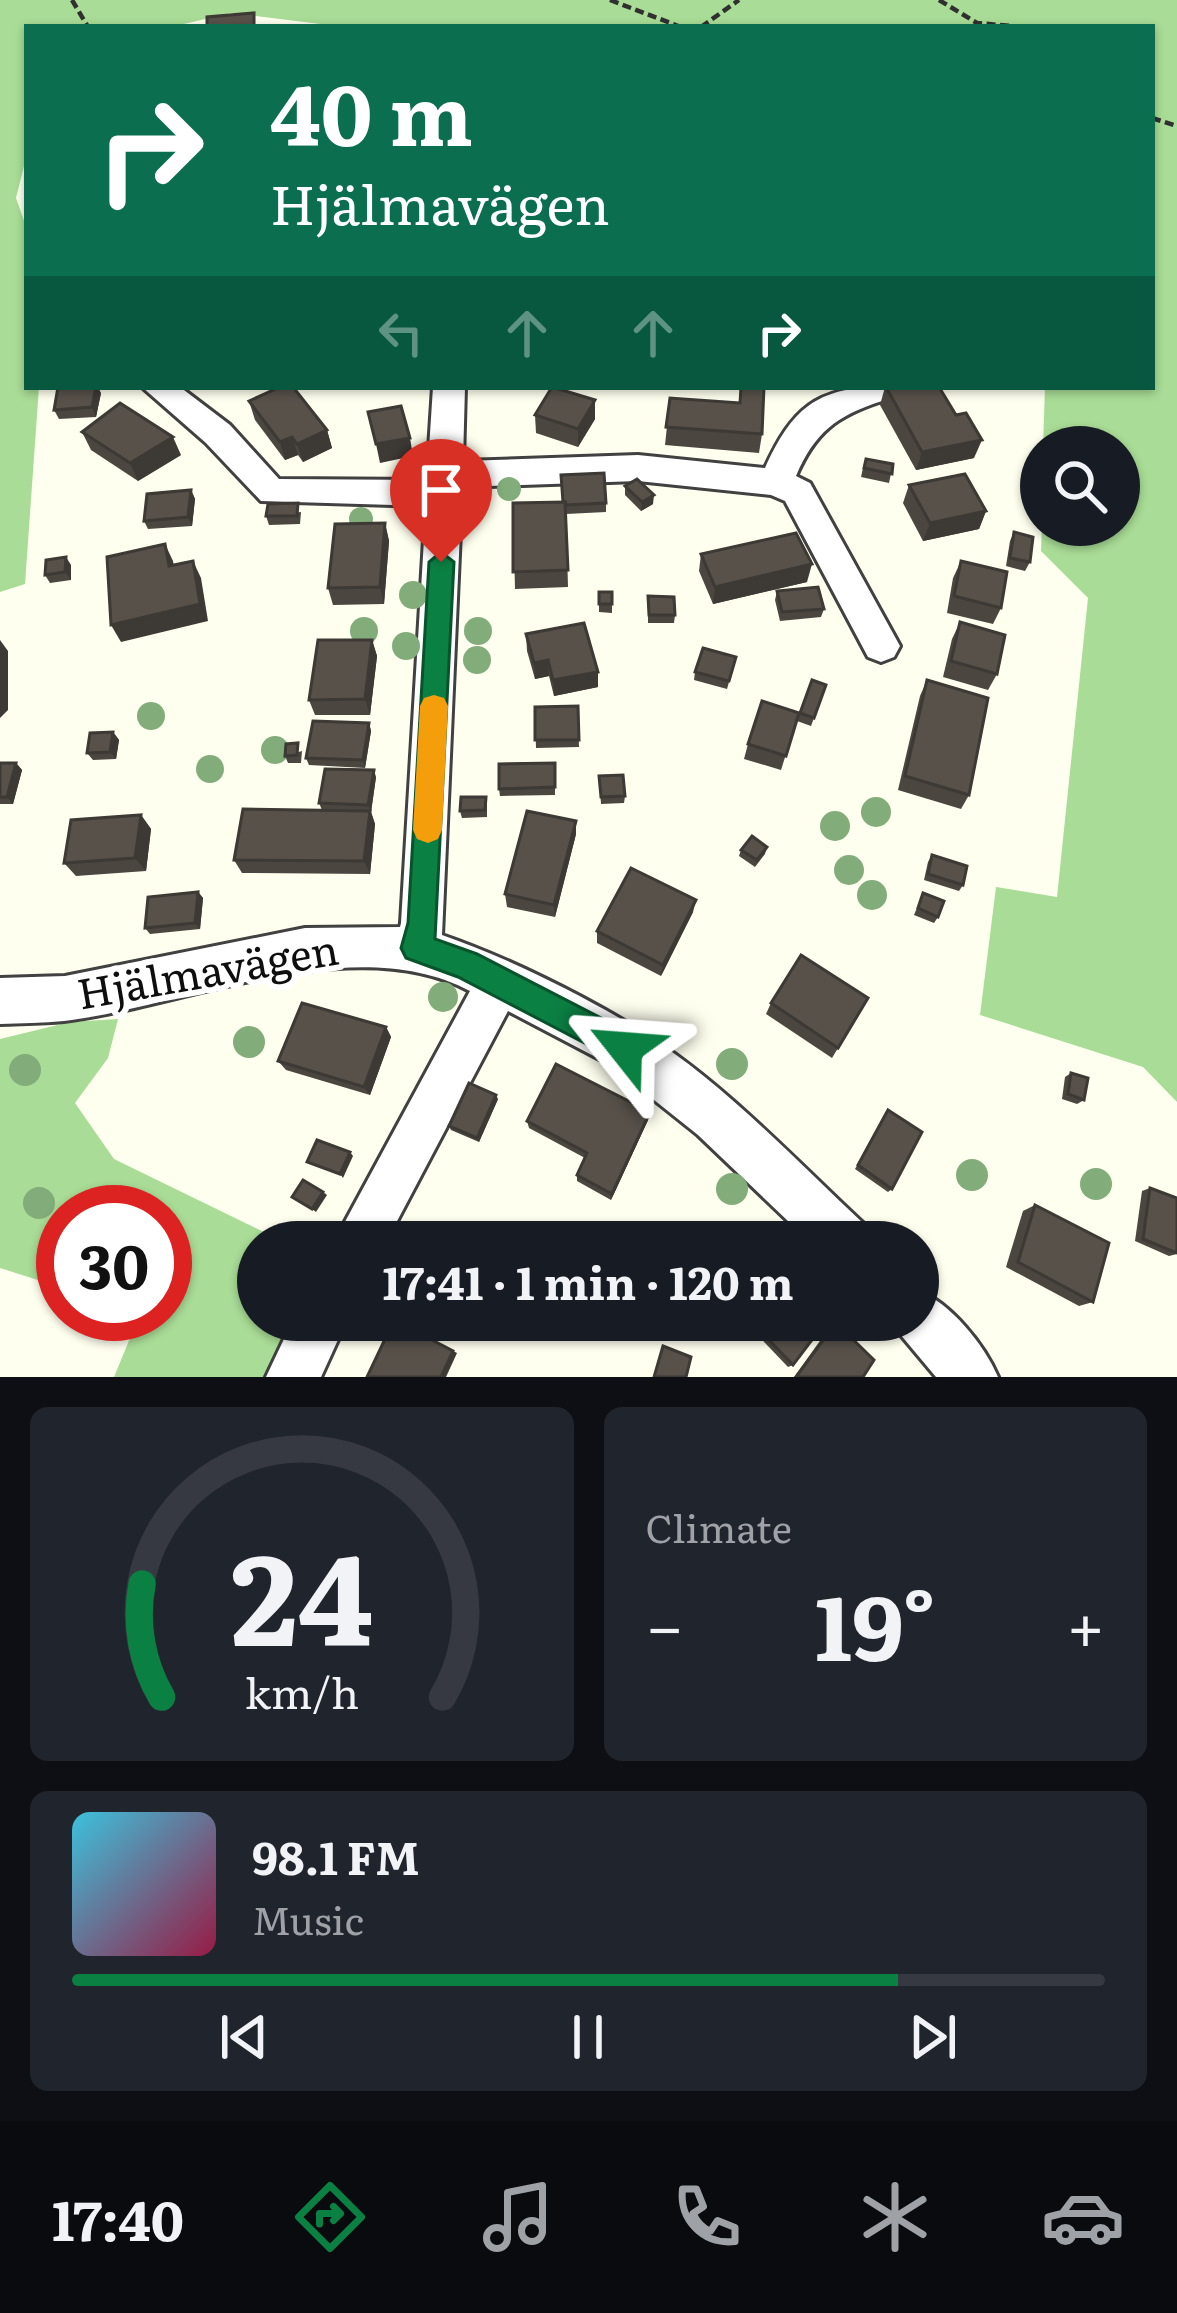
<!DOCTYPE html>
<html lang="en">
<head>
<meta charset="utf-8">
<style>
	:root { --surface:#171b24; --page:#20242c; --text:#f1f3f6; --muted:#9ea1a6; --line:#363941; --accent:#0b8043 }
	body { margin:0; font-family:Literata,serif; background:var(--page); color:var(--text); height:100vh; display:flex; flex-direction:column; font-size:45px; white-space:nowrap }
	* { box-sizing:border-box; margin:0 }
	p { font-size:39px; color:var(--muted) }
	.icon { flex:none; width:66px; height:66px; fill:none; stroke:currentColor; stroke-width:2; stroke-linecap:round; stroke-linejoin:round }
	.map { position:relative; height:1377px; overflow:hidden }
	.details { display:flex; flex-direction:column; gap:30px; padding:30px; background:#0d0f14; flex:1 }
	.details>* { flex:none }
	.hud { position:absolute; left:24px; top:24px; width:1131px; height:366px; border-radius:0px; box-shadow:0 3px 9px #0004; background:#0b6e4f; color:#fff; overflow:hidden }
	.fabs { position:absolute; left:1020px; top:426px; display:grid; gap:24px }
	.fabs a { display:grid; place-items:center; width:120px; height:120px; border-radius:50%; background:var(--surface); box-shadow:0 3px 9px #0004; font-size:60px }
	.speed { position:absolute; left:36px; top:1185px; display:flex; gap:24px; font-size:60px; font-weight:700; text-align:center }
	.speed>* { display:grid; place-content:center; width:156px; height:156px; border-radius:50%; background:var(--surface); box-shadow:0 3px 9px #0004; line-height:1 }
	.speed .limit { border:18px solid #d22; background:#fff; color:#111 }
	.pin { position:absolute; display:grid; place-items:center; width:102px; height:102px; color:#fff; margin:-123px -51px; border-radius:50% 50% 50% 0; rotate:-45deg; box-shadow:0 0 12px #0007 }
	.pin .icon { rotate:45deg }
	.me { position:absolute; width:132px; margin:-66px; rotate:298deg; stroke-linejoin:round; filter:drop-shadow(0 0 9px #0008) }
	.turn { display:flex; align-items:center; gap:42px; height:252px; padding:0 48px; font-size:54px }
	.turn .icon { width:156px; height:156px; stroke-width:2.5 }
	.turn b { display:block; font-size:84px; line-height:102px }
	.lanes { display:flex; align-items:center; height:114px; padding:0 48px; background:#0003; justify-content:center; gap:60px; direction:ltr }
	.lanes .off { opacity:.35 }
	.big { font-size:90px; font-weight:700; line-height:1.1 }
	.details .widget { flex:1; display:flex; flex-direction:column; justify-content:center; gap:18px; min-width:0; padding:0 42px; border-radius:18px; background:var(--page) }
	.details .dial { align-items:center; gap:0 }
	.dial svg { height:312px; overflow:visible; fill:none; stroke:var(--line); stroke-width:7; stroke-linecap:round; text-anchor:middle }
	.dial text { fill:var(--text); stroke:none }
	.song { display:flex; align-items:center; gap:36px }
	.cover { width:144px; height:144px; border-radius:18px; background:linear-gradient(135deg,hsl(190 70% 55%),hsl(340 70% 35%)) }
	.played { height:12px; border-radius:6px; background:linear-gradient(90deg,var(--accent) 80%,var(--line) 80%) }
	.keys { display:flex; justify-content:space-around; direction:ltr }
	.heat { display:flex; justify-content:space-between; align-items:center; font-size:66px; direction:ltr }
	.details .tiles { flex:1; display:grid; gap:30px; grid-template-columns:1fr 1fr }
	.widget:last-child { grid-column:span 2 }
	.trip { position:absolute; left:237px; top:1221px; width:702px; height:120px; border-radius:60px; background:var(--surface); box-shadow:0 3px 9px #0004; font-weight:700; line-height:120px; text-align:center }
	.menu { display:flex; height:192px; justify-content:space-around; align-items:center; background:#090b0e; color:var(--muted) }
	.menu .icon { width:84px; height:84px }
	.menu .selected { color:var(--accent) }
	.menu b { font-size:54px; color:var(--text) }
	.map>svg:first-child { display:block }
	.forest { fill:#a9dc96 }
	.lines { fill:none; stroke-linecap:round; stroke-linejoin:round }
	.minor-casing { stroke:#414141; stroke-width:6 }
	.path { stroke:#303030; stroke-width:4.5; stroke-dasharray:9 4.5; stroke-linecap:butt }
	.minor { fill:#fff; fill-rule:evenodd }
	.tree { fill:#83ac7b }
	.wall { fill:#4b4640 }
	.shaded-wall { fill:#3d3934 }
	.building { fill:#57514a; stroke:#3d3934; stroke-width:3 }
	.route { fill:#0b8043; stroke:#07532c; stroke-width:3 }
	.slow { fill:#f59e0b }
	.labels { text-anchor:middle; stroke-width:12; stroke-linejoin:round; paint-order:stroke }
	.street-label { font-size:42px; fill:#0e0e0e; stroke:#fff }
</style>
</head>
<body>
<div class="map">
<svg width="1177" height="1377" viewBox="0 0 1177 1377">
	<rect width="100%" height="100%" fill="#ffffef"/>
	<!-- forest -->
	<g class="forest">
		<path d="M0,0H1177V1102L1143,1067L980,1015L996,887L1057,897L1088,598L1041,551L1042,525H1119V447H1043L1045,387H1152V27H344L231,13L171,27H27V154L16,198L27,229V387H39L25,584L0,592Z"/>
		<path d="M118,1019L108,1058L75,1103L114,1159L284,1242H258V1320H293L267,1377H114L140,1314H165V1212H63V1288L0,1268V1039L70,1022Z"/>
	</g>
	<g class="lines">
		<!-- minor casing -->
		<g class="minor-casing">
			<g id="minor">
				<path d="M142,387H180L230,425L279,479L427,480L433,387H465L463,461L638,455L765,468C792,409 816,387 883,387L886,393L882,401C836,416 815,432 796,476L810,483L900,646L894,657L881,662L868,657L785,501L771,495L638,481L462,487L442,935C506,957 583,995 641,1031C724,1083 793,1158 864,1224L871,1242H810L698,1135L609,1064L508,1011L386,1242H334L470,991C354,929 186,1006 64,1021C43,1023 21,1023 0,1024V978L65,976L305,928L400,927L401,923L426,506L261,501L206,443Z"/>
				<path d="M918,1290C951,1304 984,1344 998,1377H936L900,1334L894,1320H918Z"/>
				<path d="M293,1320H347L321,1377H266Z"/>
			</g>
		</g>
		<!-- path -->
		<g class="path">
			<path d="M72,0L88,27"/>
			<path d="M610,0L681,27"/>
			<path d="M939,0L977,23L1022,27"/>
			<path d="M701,27L739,0"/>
			<path d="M1152,118L1177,126"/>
		</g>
		<!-- minor -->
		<use href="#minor" class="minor"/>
	</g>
	<!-- trees -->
	<g class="tree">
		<circle cx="509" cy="489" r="12"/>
		<circle cx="361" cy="519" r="12"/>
		<circle cx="413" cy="595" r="14"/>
		<circle cx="364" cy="631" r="14"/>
		<circle cx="478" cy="631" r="14"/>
		<circle cx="406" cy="646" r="14"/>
		<circle cx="477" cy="660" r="14"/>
		<circle cx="151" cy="716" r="14"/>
		<circle cx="275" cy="750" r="14"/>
		<circle cx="210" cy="769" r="14"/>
		<circle cx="876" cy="812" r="15"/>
		<circle cx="835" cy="826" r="15"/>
		<circle cx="849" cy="870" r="15"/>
		<circle cx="872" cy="895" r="15"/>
		<circle cx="443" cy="997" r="15"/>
		<circle cx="249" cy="1042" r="16"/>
		<circle cx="732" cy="1064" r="16"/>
		<circle cx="25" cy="1070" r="16"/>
		<circle cx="972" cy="1175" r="16"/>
		<circle cx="1096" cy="1184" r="16"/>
		<circle cx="732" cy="1189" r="16"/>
		<circle cx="39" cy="1203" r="16"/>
	</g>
	<!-- wall -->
	<g class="wall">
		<path d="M741,387L762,434L759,453L665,445L670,398L739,403Z"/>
		<path d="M885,387L974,458L916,470L880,405Z"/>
		<path d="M101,393L96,417L59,419L54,410Z"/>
		<path d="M249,401L327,430L332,448L303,462L298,455L285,460L255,420Z"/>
		<path d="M535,415L595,419L578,447L536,433Z"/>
		<path d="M82,432L181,455L138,481L91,450Z"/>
		<path d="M893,464L889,483L861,477L863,468Z"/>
		<path d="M909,485L986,511L979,529L923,541L903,503Z"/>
		<path d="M625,486L653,504L641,511L625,495Z"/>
		<path d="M191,490L195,499L192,526L148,529L144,521Z"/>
		<path d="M513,503H606V512L566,514L568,587L515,589Z"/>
		<path d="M301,512L300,524L269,525L266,516Z"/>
		<path d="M385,523L389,541L384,604L333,605L328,588Z"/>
		<path d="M1014,532L1030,562L1025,571L1006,566L1010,541Z"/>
		<path d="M701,554L807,582L713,604L699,571Z"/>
		<path d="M961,561L1001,608L993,624L947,613L953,578Z"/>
		<path d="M71,565V580L50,583L45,575Z"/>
		<path d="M777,591L824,609L821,617L780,621L775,600Z"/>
		<path d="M599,592H612V613L599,612Z"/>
		<path d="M648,596L675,615L674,623H648Z"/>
		<path d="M960,622L997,674L988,690L943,677L952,639Z"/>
		<path d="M526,634L598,687L554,696L549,676L535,679L527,651Z"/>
		<path d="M372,640L377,656L370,715H315L309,700Z"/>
		<path d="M736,657L727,689L694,680L695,672Z"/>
		<path d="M812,680L826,685L811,726L797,721Z"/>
		<path d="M927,680L969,795L961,809L898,790L920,696Z"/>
		<path d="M578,706L579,747L536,748L535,707Z"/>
		<path d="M799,713L781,770L744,759L748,744Z"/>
		<path d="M369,723L371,731L365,768L309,765L306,758Z"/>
		<path d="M113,732L119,740L116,759L93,760L87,753Z"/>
		<path d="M302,751L301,763H288L285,756Z"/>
		<path d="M0,763H16L22,770L13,804H0Z"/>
		<path d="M555,763V795L500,796L499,789Z"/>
		<path d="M599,776L625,796L624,803L601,804Z"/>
		<path d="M376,777L371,812L375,824L370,874L242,873L234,860L322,810L319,803Z"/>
		<path d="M487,804V817L462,818L460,811Z"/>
		<path d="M141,815L151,829L146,871L76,876L64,863Z"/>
		<path d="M576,834L555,917L507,907L505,894Z"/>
		<path d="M767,847L765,854L755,867L739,856L741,850Z"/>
		<path d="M932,855L963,885L959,891L924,880L928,862Z"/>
		<path d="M198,892L203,898L200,929L150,934L145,928Z"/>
		<path d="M923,893L938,917L934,923L914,915Z"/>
		<path d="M693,912L661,976L597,943V931Z"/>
		<path d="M868,998L832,1058L766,1014L771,1003Z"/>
		<path d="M386,1027L391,1037L370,1095L286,1070L278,1061Z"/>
		<path d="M1071,1073L1084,1100L1077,1104L1062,1099L1065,1077Z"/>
		<path d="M498,1099L479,1142L451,1130L449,1126Z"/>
		<path d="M888,1110L892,1189L888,1192L855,1169Z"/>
		<path d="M648,1120L611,1200L577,1181V1175L585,1158L529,1128L527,1121Z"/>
		<path d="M1150,1188L1177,1254L1169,1256L1135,1241L1142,1191Z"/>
		<path d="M1035,1205L1093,1302L1079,1306L1006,1267L1023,1211Z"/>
		<path d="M743,1320H827L793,1365L788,1367Z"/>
		<path d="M836,1323L863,1377H794L832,1324Z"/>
	</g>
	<!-- shaded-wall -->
	<g class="shaded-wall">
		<path d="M96,387H98L101,393L96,417L92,407Z"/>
		<path d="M595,400V419L578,447V429Z"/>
		<path d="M327,430L332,448L303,462L297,444Z"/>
		<path d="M173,437L181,455L138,481L130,463Z"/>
		<path d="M292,437L298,455L285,460L280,442Z"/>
		<path d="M410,438L413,456L380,463L376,444Z"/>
		<path d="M982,440L974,458L916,470L922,452Z"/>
		<path d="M191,490L195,499L192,526L188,517Z"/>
		<path d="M654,495L653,504L641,511L642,502Z"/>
		<path d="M986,511L979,529L923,541L930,523Z"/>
		<path d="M385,523L389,541L384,604L380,587Z"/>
		<path d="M165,544L173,561L177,583L169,566Z"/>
		<path d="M66,557L71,565V580L65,572Z"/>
		<path d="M193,561L201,578L208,621L121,642L111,625Z"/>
		<path d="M812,564L807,582L713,604L715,587Z"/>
		<path d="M0,640L8,651V710L0,718Z"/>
		<path d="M372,640L377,656L370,715L365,699Z"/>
		<path d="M548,660L549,676L535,679L534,663Z"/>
		<path d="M598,672V687L554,696L553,680Z"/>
		<path d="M369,723L371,731L365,768L363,760Z"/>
		<path d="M113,732L119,740L116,759L110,752Z"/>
		<path d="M16,763L22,770L13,804L7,797Z"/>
		<path d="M374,770L376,777L371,812L375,824L370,874L364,861L370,811L368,805Z"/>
		<path d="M141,815L151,829L146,871L135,858Z"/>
		<path d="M576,821V834L555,917L554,905Z"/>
		<path d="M198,892L203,898L200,929L195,923Z"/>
		<path d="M696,900L693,912L661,976L663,965Z"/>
		<path d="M386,1027L391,1037L370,1095L364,1087Z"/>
		<path d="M496,1095L498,1099L479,1142L477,1138Z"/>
		<path d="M650,1112L648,1120L611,1200L612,1194Z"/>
		<path d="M350,1152L353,1156L343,1178L340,1174Z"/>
		<path d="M323,1192L327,1195L316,1212L312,1209Z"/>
		<path d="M394,1320L457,1353L446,1377H441Z"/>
	</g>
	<!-- building -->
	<g class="building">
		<path d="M254,13V27H207V17Z"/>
		<path d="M58,387H96L92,407L54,410Z"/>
		<path d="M280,387H293L327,430L297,444L292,437L280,442L249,401Z"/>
		<path d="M552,387L595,400L578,429L535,415Z"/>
		<path d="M741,387H764L762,434L666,427L670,398L740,403Z"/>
		<path d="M886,387H939L956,415L966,413L982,440L922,452Z"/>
		<path d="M120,403L173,437L130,463L82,432Z"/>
		<path d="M401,406L410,438L376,444L368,412Z"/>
		<path d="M866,459L893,464L892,474L864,468Z"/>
		<path d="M604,473L606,503L565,505V502H563L561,475Z"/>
		<path d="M965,474L986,511L930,523L909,485Z"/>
		<path d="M637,479L654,495L642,502L625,486Z"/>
		<path d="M191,490L188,517L144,521L147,494Z"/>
		<path d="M565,502L568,570L513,572V503Z"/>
		<path d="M298,503L297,516H266L268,504Z"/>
		<path d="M385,523L380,587L328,588L335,524Z"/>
		<path d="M1014,532L1033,537L1030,562L1010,558Z"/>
		<path d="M796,533L812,564L715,587L701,554Z"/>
		<path d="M165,544L169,566L193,561L200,604L111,625L107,557Z"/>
		<path d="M66,557L65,572L45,575L46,560Z"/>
		<path d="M961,561L1007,572L1001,608L954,596Z"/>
		<path d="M818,587L824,609L782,612L777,591Z"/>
		<rect x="599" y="592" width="13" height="12"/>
		<path d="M648,596L674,597L675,615H649Z"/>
		<path d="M960,622L1005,635L997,674L951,661Z"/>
		<path d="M584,623L598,672L553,680L548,660L534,663L526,634Z"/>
		<path d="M318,640H372L365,699L309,700Z"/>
		<path d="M703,648L736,657L729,681L695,672Z"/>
		<path d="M812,680L826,685L814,718L800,713Z"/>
		<path d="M927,680L988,698L969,795L905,776Z"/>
		<path d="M762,701L799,713L786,756L748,744Z"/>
		<path d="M578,706L579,740H535V707Z"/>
		<path d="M313,721L369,723L363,760L306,758Z"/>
		<path d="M113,732L110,752L87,753L90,733Z"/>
		<path d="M298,743L297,755L285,756L286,744Z"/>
		<path d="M0,763H16L7,797H0Z"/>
		<path d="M555,763V787L499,789V764Z"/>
		<path d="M325,769L374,770L368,805L319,803Z"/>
		<path d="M623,775L625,796L601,797L599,776Z"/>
		<path d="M461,797H486L485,810L460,811Z"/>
		<path d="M243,809L370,811L364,861L234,860Z"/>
		<path d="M527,811L576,821L554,905L505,894Z"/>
		<path d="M141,815L135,858L64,863L71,820Z"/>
		<path d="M752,836L767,847L757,860L741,850Z"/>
		<path d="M932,855L967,866L963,885L928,874Z"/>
		<path d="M631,868L696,900L663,965L597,931Z"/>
		<path d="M198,892L195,923L145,928L148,897Z"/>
		<path d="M923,893L944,901L938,917L918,908Z"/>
		<path d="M801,955L868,998L838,1048L771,1003Z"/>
		<path d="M302,1003L386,1027L364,1087L278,1061Z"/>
		<path d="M556,1064L650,1112L612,1194L577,1175L587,1153L527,1121Z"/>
		<path d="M1071,1073L1088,1078L1084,1100L1068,1094Z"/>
		<path d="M469,1083L496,1095L477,1138L449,1126Z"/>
		<path d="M888,1110L922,1132L892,1189L858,1165Z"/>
		<path d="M317,1140L350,1152L340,1174L307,1162Z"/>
		<path d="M303,1180L323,1192L312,1209L292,1197Z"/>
		<path d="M1150,1188L1177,1198V1253L1143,1239Z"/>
		<path d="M1035,1205L1109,1243L1093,1302L1018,1262Z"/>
		<path d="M394,1320L453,1351L441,1377H367Z"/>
		<path d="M750,1320H827L793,1365Z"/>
		<path d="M836,1323L874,1360L863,1377H796Z"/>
		<path d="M663,1346L691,1357L686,1377H654Z"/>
	</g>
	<!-- route -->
	<path class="route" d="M441,552L454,562L435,939L477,954L636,1036L641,1048L636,1059L625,1064L458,977L406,958L401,948L408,923L429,562Z"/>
	<!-- slow -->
	<path class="slow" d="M434,695L444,698L448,706L442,830L438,839L428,843L417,839L413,830L420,706L424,698Z"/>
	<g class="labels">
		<!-- street labels -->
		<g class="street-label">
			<text transform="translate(208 972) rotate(-10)" y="15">Hjälmavägen</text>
		</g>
	</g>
</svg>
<div class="fabs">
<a><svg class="icon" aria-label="search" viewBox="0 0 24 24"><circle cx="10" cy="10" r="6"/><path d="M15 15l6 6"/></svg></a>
</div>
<div class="speed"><div class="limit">30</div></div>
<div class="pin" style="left:441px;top:562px;background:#d93025"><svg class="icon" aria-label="arrive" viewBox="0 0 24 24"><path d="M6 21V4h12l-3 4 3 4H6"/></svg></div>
<svg class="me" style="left:625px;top:1048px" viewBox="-20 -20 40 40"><path d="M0-17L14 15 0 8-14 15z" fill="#0b8043" stroke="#fff" stroke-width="4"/></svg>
<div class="trip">17:41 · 1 min · 120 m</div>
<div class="hud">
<div class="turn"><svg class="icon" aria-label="right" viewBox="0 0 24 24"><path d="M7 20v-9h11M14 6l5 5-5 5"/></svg><div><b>40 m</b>Hjälmavägen</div></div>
<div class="lanes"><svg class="icon off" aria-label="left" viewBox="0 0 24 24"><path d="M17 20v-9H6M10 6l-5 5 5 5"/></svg><svg class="icon off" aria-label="ahead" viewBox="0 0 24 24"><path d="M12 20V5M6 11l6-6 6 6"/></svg><svg class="icon off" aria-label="ahead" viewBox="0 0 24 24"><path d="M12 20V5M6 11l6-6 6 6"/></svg><svg class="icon" aria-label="right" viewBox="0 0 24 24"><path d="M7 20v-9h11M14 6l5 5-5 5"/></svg></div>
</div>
</div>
<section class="details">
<div class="tiles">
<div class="widget dial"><svg viewBox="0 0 100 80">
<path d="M14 69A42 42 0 1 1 86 69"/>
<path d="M14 69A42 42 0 0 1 9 40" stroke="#0b8043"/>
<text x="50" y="56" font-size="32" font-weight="700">24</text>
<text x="50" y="72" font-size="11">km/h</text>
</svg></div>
<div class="widget"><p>Climate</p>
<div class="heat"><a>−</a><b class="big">19°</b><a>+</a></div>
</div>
<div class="widget">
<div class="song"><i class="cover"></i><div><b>98.1 FM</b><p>Music</p></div></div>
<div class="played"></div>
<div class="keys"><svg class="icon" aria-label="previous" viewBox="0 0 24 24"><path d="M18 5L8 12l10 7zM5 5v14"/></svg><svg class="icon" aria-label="pause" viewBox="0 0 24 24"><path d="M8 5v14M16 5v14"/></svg><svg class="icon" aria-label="next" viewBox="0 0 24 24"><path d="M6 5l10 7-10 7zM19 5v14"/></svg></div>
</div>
</div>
</section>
<nav class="menu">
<b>17:40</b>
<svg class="icon selected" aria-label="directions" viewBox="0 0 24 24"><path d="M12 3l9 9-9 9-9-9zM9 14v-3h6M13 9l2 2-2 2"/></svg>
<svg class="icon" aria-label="music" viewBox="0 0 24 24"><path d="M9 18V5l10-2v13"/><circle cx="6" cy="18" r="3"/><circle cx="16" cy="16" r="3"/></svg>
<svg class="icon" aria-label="phone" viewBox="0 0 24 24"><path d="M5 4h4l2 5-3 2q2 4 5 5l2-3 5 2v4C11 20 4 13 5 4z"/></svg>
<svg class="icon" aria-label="climate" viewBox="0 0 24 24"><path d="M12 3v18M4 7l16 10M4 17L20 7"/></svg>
<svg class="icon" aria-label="car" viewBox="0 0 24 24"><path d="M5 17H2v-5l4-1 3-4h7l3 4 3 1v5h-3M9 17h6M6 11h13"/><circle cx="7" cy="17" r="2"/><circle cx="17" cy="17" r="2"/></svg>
</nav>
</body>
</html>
